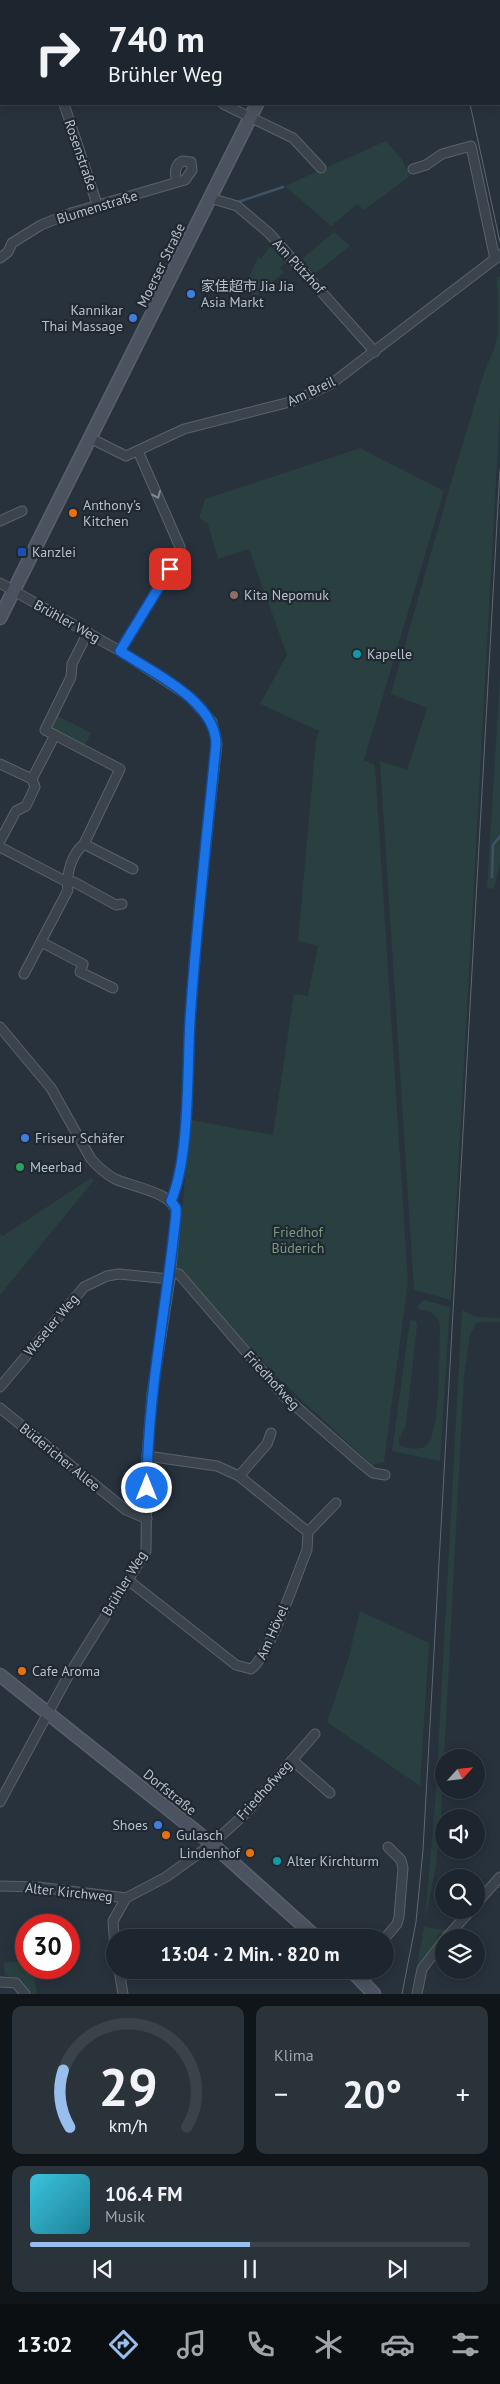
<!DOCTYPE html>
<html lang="de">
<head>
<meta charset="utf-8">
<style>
	:root { --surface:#1d262e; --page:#2a323a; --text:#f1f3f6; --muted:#a0a5aa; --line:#3b434a; --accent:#97beed }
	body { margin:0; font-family:"PT Sans","Noto Sans SC",sans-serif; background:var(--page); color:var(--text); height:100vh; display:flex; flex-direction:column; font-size:19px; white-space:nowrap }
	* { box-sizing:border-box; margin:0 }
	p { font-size:16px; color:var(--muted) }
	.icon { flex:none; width:28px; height:28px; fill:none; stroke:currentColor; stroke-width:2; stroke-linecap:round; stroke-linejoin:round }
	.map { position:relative; height:1994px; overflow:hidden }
	.details { display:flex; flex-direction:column; gap:12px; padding:12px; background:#101519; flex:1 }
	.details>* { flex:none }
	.hud { position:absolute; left:0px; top:0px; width:500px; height:105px; box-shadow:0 2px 12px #0003,0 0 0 1px var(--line); background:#1d262e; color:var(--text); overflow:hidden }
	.needle { width:32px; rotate:63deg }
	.tools { position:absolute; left:435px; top:1749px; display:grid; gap:10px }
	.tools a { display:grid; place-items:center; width:50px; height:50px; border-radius:50%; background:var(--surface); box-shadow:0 2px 12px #0003,0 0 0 1px var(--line); font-size:25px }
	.speed { position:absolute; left:15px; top:1914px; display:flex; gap:10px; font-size:25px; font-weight:700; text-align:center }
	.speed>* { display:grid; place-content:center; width:65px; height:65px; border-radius:50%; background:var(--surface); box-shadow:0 2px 12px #0003,0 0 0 1px var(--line); line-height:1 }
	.speed .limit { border:8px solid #d22; background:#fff; color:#111 }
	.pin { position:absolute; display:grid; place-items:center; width:42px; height:42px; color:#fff; margin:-21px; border-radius:10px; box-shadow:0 2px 8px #0006 }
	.me { position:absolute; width:55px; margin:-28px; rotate:0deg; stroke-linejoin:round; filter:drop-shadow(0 0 4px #0008) }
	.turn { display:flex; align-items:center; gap:18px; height:105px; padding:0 25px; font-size:22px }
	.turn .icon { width:65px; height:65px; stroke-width:2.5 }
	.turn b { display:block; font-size:35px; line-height:42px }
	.big { font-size:38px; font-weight:800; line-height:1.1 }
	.details .widget { flex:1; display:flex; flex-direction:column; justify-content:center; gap:8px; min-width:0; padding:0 18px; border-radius:10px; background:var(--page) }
	.details .dial { align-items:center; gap:0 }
	.dial svg { height:130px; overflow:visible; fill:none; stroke:var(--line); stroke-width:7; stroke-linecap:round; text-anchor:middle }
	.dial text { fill:var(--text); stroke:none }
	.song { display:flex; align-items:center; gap:15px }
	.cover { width:60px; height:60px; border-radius:8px; background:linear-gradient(135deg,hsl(190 70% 55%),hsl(190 70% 35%)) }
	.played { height:5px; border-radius:2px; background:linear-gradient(90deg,var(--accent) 50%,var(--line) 50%) }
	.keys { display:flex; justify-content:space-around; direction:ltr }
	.heat { display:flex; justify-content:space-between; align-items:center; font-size:28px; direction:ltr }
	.details .tiles { flex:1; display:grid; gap:12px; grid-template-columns:1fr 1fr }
	.widget:last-child { grid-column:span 2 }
	.trip { position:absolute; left:106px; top:1929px; width:288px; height:50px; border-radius:25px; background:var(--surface); box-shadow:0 2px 12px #0003,0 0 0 1px var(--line); font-weight:800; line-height:50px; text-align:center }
	.tab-bar { display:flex; height:80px; justify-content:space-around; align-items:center; background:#0c0f12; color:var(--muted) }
	.tab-bar .icon { width:35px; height:35px }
	.tab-bar .on { color:var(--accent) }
	.tab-bar b { font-size:22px; color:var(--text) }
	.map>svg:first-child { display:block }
	.green { fill:#2a3f3f }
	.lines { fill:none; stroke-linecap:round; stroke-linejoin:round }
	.stream { stroke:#3f5164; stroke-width:2.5 }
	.street-casing { stroke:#59626b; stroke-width:11 }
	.secondary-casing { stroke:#59626b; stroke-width:15 }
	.street { stroke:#3b444d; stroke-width:9 }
	.secondary { stroke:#4a535f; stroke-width:12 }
	.tram { stroke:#5e6873; stroke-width:1 }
	.oneway { stroke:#7f8891 }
	.route-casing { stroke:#114b97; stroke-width:12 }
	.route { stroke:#1a73e8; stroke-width:9 }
	.shop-dot { fill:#3f7fe0; stroke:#202932; stroke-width:2 }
	.food-dot { fill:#e8710a; stroke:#202932; stroke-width:2 }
	.transit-dot { fill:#1a4fb4; stroke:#202932; stroke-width:2 }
	.education-dot { fill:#8d6e63; stroke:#202932; stroke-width:2 }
	.culture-dot { fill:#0f9aa8; stroke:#202932; stroke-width:2 }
	.leisure-dot { fill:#2e9e5b; stroke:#202932; stroke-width:2 }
	.labels { text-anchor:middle; stroke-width:4.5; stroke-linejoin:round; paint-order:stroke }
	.street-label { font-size:14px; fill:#b7bfc8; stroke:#202932 }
	.poi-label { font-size:14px; fill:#b7bfc8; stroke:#202932; text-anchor:start }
	.park-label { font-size:14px; fill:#789b7e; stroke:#202932 }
</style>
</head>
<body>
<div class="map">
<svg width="500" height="1994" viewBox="0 0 500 1994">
	<rect width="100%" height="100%" fill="#27323d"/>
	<!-- green -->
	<g class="green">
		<path d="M386,141L402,160L410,176L364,210L357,204L331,226L285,186Z"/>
		<path d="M334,232L350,246L312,276L302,262L303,258Z"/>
		<path d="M271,245L286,263L280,268L284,272L255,297L244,288L258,257L261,259Z"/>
		<path d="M497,277H500V409L451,1300L414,1290L380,761L407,770L427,708L391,694L448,493L484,373L494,349L498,333Z"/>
		<path d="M360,448L444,491L364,760L375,765L408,1282L384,1462L372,1465L276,1376L176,1267L191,1120L273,1135L294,994L308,996L318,946L298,941L316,740L319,731L260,704L287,655L249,549L218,559L208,524L199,518L205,499Z"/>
		<path d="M500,679V862L494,889L487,888Z"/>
		<path d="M58,716L91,733L85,745L54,730L53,726Z"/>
		<path d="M91,1178L94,1180L0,1295V1234L3,1236Z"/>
		<path d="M424,1300L450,1307L440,1461L392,1451L410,1320L416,1321L417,1326L406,1425L399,1439V1445C405,1449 423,1451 428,1444C441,1428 439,1349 440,1325C437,1315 431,1310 420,1310L417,1306Z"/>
		<path d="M462,1310L477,1317L500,1318V1322H477L470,1335L464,1376L441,1817L436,1864L425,1922L436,1791Z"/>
		<path d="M360,1611L429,1643L420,1786L327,1722L348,1660Z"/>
		<path d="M424,1927L448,1930L444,1934L440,1933L436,1938L439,1941L417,1966Z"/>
		<path d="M13,1962H25L26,1968H33L37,1994H30L24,1982L5,1975L4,1963Z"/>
	</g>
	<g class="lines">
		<!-- stream -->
		<g class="stream">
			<path d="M499,19L500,18"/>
			<path d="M238,202L283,187"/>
			<path d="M492,877L493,845L500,836"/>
		</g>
		<!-- street casing -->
		<g class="street-casing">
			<g id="street">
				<path d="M14,0L17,1"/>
				<path d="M110,1V0"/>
				<path d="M64,104L98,207"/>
				<path d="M223,104L293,138L321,168"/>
				<path d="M413,169L426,165L442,154L471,146L495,259"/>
				<path d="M210,198L237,206L269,233L375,352"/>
				<path d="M0,258L8,252L12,243L41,225L71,213L185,180L192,170L191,162L182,161C175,165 174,174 177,181"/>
				<path d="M90,438L126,456L184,429L294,401L331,384L500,255"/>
				<path d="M0,521L22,511"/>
				<path d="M0,583L120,651L190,697L212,722L217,744C207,836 196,928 190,1021C187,1072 190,1157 171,1201"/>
				<path d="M120,651L178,556L180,547L138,451"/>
				<path d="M0,764L32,779"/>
				<path d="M0,841L16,811L26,806L35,787L32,779L55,735L45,730L71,677L72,664L88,632"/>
				<path d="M84,844L133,869"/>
				<path d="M0,847L67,882H74L116,905L122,904"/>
				<path d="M41,942L83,964L80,972L113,988"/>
				<path d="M24,974L68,890C66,874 71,855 84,844L120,769L55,735"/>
				<path d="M0,1027L51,1088L91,1159C98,1167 106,1174 115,1179C132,1187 175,1192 176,1214L170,1279L152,1394L147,1456L146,1551L67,1678L0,1802"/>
				<path d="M170,1273L179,1274L284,1396L363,1465L373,1473L385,1475"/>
				<path d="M0,1387L84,1287L107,1276L119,1274L170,1279"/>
				<path d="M0,1408L126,1510L147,1519"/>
				<path d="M239,1476L267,1444L271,1433"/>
				<path d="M308,1532L336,1503"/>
				<path d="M128,1580L236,1665L251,1669C269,1657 297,1574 307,1550L308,1532L239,1476L217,1466L147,1456"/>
				<path d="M292,1760L330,1793"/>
				<path d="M0,1886L38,1887L126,1898L166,1877L212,1844L247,1812L315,1734"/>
				<path d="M476,1904L500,1877"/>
				<path d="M385,1938L397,1924L399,1917L403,1868L401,1860L388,1847"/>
				<path d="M446,1938L471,1910"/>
				<path d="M115,1949L113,1921L126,1898"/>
				<path d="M119,1970L123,1994"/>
				<path d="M0,1982L16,1983L25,1994"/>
				<path d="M417,1994L422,1969L444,1940"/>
			</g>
		</g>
		<!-- secondary casing -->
		<g class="secondary-casing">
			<g id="secondary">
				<path d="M310,1V0"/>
				<path d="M0,618L257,104"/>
				<path d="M0,1675L212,1844L317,1938"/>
				<path d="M351,1970L374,1994"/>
			</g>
		</g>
		<!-- street -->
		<use href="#street" class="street"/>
		<!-- secondary -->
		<use href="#secondary" class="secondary"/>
		<!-- tram -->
		<g class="tram">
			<path d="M446,0V1"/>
			<path d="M470,104L500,242"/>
			<path d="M402,1994L416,1922L423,1850L500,469"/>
		</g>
	</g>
	<!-- one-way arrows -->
	<defs><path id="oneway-chevron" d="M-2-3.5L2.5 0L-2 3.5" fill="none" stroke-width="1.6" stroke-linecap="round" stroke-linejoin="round" transform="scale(1.25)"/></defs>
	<use class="oneway" href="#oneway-chevron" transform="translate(157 495) rotate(66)"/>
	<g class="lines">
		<!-- route casing -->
		<g class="route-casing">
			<path id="route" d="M147,1488C147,1396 167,1305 176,1214V1208L171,1201C190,1157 187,1071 190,1021C196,928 207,836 216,744C216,701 152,672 120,651L170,569"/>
		</g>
		<!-- route -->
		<use href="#route" class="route"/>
	</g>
	<!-- markers -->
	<g class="shop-dot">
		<circle cx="191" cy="294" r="5"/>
		<circle cx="133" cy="318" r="5"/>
		<circle cx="25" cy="1138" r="5"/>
		<circle cx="158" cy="1825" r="5"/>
	</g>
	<g class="food-dot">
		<circle cx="73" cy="513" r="5"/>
		<circle cx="22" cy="1671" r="5"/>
		<circle cx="166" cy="1835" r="5"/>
		<circle cx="250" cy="1853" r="5"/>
	</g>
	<rect class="transit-dot" x="17" y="547" width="10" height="10" rx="2.5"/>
	<circle class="education-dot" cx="234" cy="595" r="5"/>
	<g class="culture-dot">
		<circle cx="357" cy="654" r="5"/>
		<circle cx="277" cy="1861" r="5"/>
	</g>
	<circle class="leisure-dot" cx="20" cy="1167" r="5"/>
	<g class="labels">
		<!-- street labels -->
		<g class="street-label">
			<text transform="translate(81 155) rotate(71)" y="5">Rosenstraße</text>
			<text transform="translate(97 207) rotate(-17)" y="5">Blumenstraße</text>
			<text transform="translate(161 265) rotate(-64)" y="5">Moerser Straße</text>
			<text transform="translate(299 266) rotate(47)" y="5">Am Pützhof</text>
			<text transform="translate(311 391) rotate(-25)" y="5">Am Breil</text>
			<text transform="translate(67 621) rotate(29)" y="5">Brühler Weg</text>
			<text transform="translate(51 1325) rotate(-50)" y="5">Weseler Weg</text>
			<text transform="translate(272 1380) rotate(47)" y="5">Friedhofweg</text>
			<text transform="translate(60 1457) rotate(39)" y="5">Büdericher Allee</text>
			<text transform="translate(124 1583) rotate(-59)" y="5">Brühler Weg</text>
			<text transform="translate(272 1632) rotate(-66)" y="5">Am Hövel</text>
			<text transform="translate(264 1790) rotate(-48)" y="5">Friedhofweg</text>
			<text transform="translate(170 1792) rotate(39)" y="5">Dorfstraße</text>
			<text transform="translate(69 1892) rotate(6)" y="5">Alter Kirchweg</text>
		</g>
		<!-- poi labels -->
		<g class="poi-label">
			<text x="201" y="291">家佳超市 Jia Jia<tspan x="201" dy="16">Asia Markt</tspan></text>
			<text x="123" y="315" text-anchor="end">Kannikar<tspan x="123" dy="16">Thai Massage</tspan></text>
			<text x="83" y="510">Anthony's<tspan x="83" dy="16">Kitchen</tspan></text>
			<text x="32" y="557">Kanzlei</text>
			<text x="244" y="600">Kita Nepomuk</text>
			<text x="367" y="659">Kapelle</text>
			<text x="35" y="1143">Friseur Schäfer</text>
			<text x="30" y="1172">Meerbad</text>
			<text x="32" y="1676">Cafe Aroma</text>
			<text x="148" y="1830" text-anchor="end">Shoes</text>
			<text x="176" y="1840">Gulasch</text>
			<text x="240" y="1858" text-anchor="end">Lindenhof</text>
			<text x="287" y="1866">Alter Kirchturm</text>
		</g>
		<!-- park labels -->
		<g class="park-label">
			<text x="298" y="1237">Friedhof<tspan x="298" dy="16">Büderich</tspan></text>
		</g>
	</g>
</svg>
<div class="tools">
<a><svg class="needle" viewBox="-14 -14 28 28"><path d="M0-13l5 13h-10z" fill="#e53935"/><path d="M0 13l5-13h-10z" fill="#a0a5aa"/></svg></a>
<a><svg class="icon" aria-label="sound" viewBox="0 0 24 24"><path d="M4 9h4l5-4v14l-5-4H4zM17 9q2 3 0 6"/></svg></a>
<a><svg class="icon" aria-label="search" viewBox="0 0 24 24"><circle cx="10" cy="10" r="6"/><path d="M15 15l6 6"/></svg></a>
<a><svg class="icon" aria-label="layers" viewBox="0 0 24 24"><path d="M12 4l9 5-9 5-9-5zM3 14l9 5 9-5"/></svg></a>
</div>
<div class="speed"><div class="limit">30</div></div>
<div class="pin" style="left:170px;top:569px;background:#d93025"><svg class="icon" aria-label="arrive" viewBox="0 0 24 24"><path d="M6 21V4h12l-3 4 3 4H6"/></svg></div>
<svg class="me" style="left:147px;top:1488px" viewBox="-20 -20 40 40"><circle r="17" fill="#1a73e8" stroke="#fff" stroke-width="3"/><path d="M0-11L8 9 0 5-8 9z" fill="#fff"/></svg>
<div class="trip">13:04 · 2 Min. · 820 m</div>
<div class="hud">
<div class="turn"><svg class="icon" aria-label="right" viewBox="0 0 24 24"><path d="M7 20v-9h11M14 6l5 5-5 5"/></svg><div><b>740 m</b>Brühler Weg</div></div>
</div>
</div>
<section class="details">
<div class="tiles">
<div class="widget dial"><svg viewBox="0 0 100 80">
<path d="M14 69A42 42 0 1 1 86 69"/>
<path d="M14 69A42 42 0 0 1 10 34" stroke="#97beed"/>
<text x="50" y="56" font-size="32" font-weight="700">29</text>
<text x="50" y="72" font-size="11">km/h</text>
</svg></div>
<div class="widget"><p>Klima</p>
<div class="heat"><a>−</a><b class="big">20°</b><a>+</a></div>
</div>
<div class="widget">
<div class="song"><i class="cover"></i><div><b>106.4 FM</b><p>Musik</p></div></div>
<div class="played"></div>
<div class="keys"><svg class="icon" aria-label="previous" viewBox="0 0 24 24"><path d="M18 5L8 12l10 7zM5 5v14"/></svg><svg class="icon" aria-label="pause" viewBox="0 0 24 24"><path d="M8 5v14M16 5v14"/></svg><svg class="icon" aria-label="next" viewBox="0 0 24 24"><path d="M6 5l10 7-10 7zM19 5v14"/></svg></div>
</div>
</div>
</section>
<nav class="tab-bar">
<b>13:02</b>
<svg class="icon on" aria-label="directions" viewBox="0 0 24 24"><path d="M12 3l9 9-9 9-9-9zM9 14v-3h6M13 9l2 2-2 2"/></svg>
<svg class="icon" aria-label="music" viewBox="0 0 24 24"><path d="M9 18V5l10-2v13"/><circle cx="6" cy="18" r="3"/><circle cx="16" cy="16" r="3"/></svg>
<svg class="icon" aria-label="phone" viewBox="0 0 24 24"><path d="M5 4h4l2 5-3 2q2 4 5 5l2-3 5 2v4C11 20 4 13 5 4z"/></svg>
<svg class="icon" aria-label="climate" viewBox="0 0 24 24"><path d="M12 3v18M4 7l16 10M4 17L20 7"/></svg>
<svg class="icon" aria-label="car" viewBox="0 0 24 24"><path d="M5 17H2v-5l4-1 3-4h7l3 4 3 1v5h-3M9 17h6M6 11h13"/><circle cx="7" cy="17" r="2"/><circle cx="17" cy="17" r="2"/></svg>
<svg class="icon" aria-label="filters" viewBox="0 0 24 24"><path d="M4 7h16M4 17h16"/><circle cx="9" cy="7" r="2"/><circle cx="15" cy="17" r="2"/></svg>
</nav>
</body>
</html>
